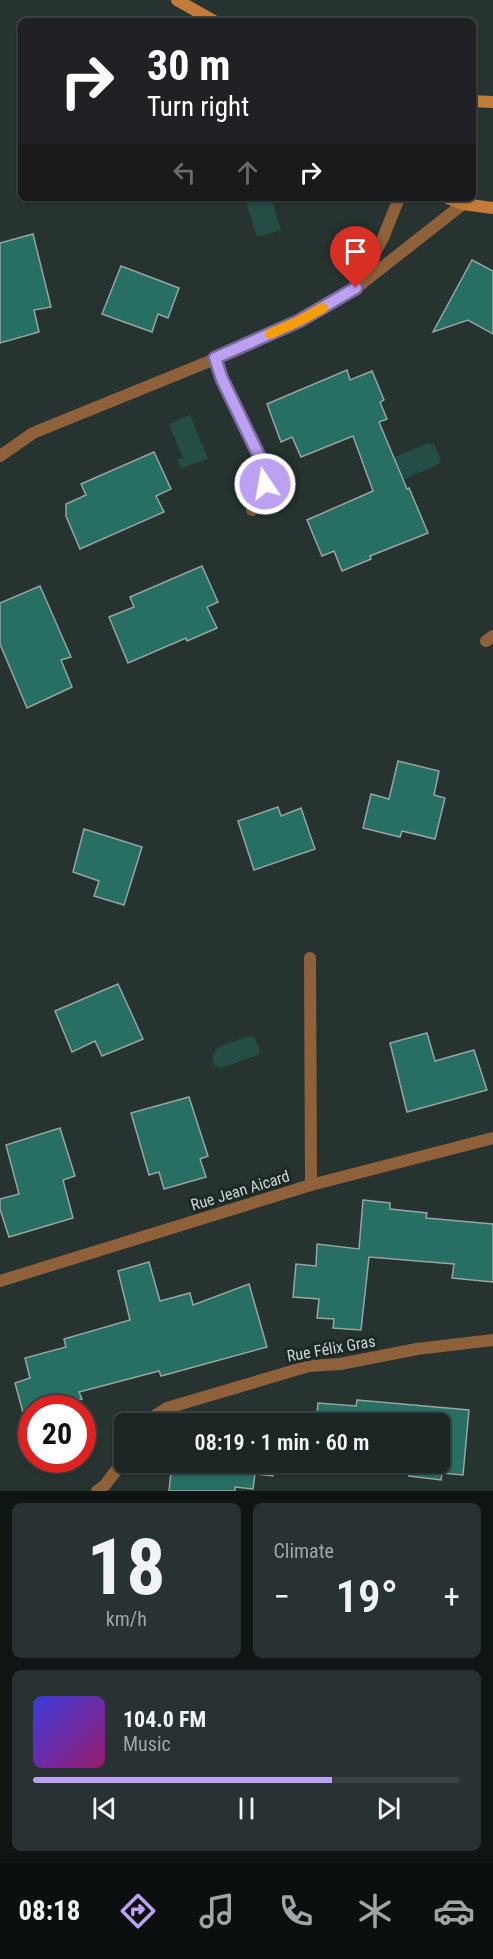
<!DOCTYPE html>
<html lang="en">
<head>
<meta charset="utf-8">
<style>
	:root { --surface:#1c2625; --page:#293232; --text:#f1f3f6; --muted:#a0a5a7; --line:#3a4342; --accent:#bca0f2 }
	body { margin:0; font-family:"Roboto Condensed",sans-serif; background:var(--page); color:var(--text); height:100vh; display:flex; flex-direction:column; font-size:22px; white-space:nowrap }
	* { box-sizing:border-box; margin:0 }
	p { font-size:20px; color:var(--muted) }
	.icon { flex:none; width:33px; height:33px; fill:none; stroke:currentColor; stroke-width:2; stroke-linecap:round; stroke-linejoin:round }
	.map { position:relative; height:1491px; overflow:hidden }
	.side { display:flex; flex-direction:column; gap:12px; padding:12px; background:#0f1514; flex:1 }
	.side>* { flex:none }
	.hud { position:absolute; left:18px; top:18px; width:458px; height:183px; border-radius:9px; box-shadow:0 2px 4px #0004,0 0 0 2px var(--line); background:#202124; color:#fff; overflow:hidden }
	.speed { position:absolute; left:18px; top:1395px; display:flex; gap:12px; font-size:30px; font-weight:700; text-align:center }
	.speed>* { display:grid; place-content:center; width:78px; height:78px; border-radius:50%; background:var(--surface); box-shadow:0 2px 4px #0004,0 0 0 2px var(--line); line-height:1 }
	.speed .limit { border:9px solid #d22; background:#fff; color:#111 }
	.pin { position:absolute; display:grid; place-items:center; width:51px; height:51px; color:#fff; margin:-62px -26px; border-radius:50% 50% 50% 0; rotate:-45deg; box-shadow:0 0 6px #0007 }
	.pin .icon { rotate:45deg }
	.me { position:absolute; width:66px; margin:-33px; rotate:348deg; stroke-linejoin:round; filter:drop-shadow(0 0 4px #0008) }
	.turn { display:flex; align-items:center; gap:21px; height:126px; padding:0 30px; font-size:27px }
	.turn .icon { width:78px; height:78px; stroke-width:2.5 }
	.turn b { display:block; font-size:42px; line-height:51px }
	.lanes { display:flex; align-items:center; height:57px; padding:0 30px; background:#0003; justify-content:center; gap:30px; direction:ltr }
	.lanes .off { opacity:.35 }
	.big { font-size:45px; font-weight:600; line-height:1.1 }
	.side .tile { flex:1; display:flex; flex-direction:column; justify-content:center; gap:9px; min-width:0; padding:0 21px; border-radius:9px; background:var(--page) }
	.side .dial { align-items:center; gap:0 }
	.dial b { font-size:78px; line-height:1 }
	.song { display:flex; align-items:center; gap:18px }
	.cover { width:72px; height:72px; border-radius:9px; background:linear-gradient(135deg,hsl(240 70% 55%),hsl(320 70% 35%)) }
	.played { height:6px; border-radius:3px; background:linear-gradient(90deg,var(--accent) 70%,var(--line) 70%) }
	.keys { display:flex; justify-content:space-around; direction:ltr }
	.heat { display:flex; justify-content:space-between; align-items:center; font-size:33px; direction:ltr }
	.side .tiles { flex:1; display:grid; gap:12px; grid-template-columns:1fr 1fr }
	.tile:last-child { grid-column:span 2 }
	.trip { position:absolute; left:114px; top:1413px; width:336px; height:60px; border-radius:9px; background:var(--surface); box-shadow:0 2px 4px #0004,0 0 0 2px var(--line); font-weight:600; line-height:60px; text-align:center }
	.tab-bar { display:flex; height:96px; justify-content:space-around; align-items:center; background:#0b0f0f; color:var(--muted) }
	.tab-bar .icon { width:42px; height:42px }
	.tab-bar .current { color:var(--accent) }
	.tab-bar b { font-size:27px; color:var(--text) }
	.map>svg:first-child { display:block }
	.water { fill:#244d46 }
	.building { fill:#276e63; stroke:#96a5a2; stroke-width:1.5 }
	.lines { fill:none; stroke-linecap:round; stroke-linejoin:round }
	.lane { stroke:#8f613a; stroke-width:12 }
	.street { stroke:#8f613a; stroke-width:12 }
	.secondary { stroke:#c47b39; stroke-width:12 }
	.route-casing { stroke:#7a689d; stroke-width:15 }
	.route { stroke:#bca0f2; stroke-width:10 }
	.slow { stroke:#f59e0b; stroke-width:10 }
	.labels { text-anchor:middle; stroke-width:6; stroke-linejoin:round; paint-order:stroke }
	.street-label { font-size:16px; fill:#ccd4d2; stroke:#1c2927 }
</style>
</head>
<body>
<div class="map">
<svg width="493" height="1491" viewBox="0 0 493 1491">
	<rect width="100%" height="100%" fill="#263331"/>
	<!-- water -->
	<g class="water">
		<path d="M245,198H271L281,230L257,237Z"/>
		<path d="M190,415L208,459L181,468L177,460L183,458L169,424Z"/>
		<path d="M428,443L434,444L441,460L437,465L404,479L397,476L392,464L395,457Z"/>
		<path d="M249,1036L255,1038L260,1051L258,1055L221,1068L214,1065L212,1056L218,1047Z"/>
	</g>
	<!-- building -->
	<g class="building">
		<path d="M33,234L51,307L34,310L39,332L0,343V243Z"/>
		<path d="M472,260L493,271V334L468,320L433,332Z"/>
		<path d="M121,266L179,288L168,318L158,314L152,332L102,314Z"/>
		<path d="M347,370L350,380L372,371L384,400L380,402L387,419L379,422L407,489L409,488L428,533L370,556L371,559L342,571L334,551L322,556L307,520L373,491L353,436L301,457L292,437L281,442L267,404Z"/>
		<path d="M154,452L171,489L156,496L164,512L80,549L66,516V504L86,495L81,484Z"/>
		<path d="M202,566L218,602L207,607L217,628L187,641L186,638L128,663L109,617L134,607L130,597Z"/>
		<path d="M40,586L71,657L61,660L72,687L27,708L0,644V603Z"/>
		<path d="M398,761L439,771L434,795L445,798L435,839L402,831L400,837L363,828L371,794L389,799Z"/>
		<path d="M278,807L281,816L301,808L315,849L254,870L238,821Z"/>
		<path d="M84,829L142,847L124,905L94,896L99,881L73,872Z"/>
		<path d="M118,984L143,1039L102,1056L95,1041L72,1052L55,1011Z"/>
		<path d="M427,1033L435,1061L474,1050L487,1090L407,1112L390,1043Z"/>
		<path d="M189,1097L208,1156L200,1159L206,1177L164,1189L159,1172L149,1175L131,1113Z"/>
		<path d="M60,1128L75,1176L63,1180L73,1218L9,1237L0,1209V1199L19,1194L6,1145Z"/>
		<path d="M363,1200L390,1203V1209L427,1213L426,1218L493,1224V1282L452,1278L454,1264L369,1257L361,1330L333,1328L334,1319L317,1318L319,1299L293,1297L296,1264L316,1266L317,1244L359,1249Z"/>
		<path d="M149,1262L160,1301L190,1293L193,1305L249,1284L267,1347L161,1376L159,1371L79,1392L82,1399L51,1408H32V1414L24,1416L15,1383L30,1378L25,1358L66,1347L64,1339L130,1320L118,1271Z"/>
		<path d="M357,1400L469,1410L463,1475L442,1473L441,1480L409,1476L410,1471L351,1465L350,1469L304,1465V1462H440V1424H316L318,1403L356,1406Z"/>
		<path d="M172,1462H300L301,1465L275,1463L273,1476L255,1474L253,1489L235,1487V1491H169Z"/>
	</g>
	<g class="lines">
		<!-- lane -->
		<path class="lane" d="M215,359L222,379L264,466L265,484L252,510"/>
		<!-- street -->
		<g class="street">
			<path d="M359,281L383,238L399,198"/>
			<path d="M0,456L33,433L215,359L299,321L356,288L463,204"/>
			<path d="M486,641L493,636"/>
			<path d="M310,958L311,1185"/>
			<path d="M0,1281L311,1185L493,1138"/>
			<path d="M147,1424L151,1418L167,1408L309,1366L340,1364L417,1349L493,1340"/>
			<path d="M97,1491L105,1485L124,1460"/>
		</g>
		<!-- secondary -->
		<g class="secondary">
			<path d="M177,0L214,21"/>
			<path d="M472,101L493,102"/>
			<path d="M447,198L463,204L493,208"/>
		</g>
	</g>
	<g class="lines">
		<!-- route casing -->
		<g class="route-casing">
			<path id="route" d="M265,484L264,466L222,379L215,358L299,321L356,288"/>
		</g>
		<!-- route -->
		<use href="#route" class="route"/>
		<!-- slow -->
		<path class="slow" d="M270,334L299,321L323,308"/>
	</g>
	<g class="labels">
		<!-- street labels -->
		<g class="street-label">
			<text transform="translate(240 1190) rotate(-17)" y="6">Rue Jean Aicard</text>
			<text transform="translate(331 1348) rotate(-10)" y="6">Rue Félix Gras</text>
		</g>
	</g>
</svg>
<div class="speed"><div class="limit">20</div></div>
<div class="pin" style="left:356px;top:288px;background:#d93025"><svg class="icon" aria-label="arrive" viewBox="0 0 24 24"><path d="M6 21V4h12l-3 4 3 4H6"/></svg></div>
<svg class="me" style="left:265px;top:484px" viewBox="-20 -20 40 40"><circle r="17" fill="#bca0f2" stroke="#fff" stroke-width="3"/><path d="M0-11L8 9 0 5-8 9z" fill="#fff"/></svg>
<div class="trip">08:19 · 1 min · 60 m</div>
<div class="hud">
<div class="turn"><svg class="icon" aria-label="right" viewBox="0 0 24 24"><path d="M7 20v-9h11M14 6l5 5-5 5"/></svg><div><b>30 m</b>Turn right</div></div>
<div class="lanes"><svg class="icon off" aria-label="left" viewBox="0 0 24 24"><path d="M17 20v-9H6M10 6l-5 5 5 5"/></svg><svg class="icon off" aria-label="ahead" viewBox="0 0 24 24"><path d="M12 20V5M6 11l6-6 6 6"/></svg><svg class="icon" aria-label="right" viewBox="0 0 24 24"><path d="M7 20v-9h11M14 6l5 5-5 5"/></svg></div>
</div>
</div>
<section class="side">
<div class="tiles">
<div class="tile dial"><b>18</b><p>km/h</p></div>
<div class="tile"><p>Climate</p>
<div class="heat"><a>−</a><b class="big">19°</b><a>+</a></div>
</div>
<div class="tile">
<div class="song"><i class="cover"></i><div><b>104.0 FM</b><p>Music</p></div></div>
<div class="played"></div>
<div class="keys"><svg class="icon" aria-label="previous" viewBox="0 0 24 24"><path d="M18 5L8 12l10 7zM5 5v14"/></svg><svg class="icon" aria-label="pause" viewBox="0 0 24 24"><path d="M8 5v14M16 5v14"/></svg><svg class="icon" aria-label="next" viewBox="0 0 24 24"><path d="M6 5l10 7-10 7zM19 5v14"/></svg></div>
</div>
</div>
</section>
<nav class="tab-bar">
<b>08:18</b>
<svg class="icon current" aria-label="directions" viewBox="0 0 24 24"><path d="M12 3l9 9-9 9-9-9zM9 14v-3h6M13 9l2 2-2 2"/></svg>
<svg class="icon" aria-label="music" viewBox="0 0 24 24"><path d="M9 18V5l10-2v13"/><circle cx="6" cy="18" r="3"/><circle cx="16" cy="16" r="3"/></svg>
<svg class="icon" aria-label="phone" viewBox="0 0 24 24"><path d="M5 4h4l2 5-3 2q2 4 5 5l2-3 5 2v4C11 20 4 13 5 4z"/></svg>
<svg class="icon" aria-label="climate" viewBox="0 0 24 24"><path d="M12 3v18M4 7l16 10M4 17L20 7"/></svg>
<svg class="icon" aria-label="car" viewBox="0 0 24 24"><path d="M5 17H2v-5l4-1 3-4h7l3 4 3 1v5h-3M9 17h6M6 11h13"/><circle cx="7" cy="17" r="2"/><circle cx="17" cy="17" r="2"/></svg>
</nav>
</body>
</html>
